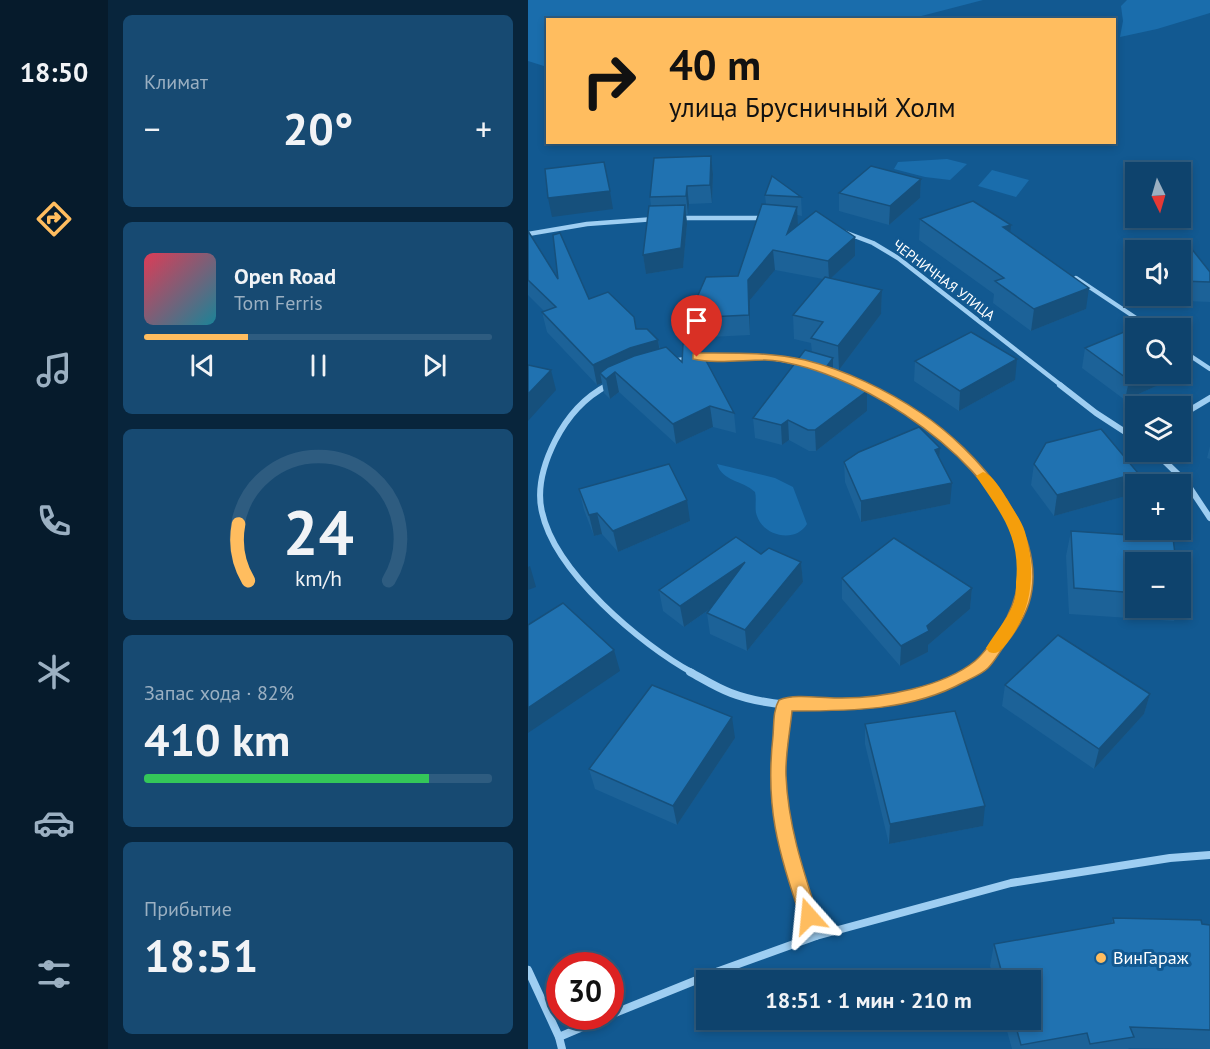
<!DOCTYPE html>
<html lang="ru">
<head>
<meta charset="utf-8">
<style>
	:root { --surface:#0e436d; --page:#174a72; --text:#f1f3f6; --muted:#9bb0c2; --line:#2e5c80; --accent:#ffbd5f }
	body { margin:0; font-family:"PT Sans",sans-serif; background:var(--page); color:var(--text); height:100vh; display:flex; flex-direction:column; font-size:22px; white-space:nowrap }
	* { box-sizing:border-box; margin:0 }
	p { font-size:20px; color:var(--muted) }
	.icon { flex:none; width:33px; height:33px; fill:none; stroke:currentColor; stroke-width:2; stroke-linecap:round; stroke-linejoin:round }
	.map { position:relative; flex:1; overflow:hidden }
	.drawer { display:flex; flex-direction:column; gap:15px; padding:15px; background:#08253c; width:420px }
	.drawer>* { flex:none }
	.banner { position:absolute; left:18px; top:18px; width:570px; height:126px; border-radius:0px; box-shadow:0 3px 9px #0003,0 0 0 2px var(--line); background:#ffbd5f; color:#111; overflow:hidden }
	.needle { width:39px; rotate:175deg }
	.buttons { position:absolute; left:597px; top:162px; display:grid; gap:12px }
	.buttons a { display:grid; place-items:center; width:66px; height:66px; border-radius:0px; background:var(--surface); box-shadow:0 3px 9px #0003,0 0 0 2px var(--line); font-size:30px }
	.speed { position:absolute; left:18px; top:952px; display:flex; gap:12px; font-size:30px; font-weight:700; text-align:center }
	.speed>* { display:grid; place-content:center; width:78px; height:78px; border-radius:50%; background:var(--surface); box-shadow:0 3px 9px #0003,0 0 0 2px var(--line); line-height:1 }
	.speed .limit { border:9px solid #d22; background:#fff; color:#111 }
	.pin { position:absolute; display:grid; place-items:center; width:51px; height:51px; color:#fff; margin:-62px -26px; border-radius:50% 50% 50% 0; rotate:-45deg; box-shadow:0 0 6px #0007 }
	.pin .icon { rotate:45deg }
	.me { position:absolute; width:66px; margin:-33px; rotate:342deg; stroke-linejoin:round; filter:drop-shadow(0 0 4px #0008) }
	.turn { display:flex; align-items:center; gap:21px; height:126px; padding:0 24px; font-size:27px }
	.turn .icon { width:78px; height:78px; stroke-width:2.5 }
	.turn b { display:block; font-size:42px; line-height:51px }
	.big { font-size:45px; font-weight:700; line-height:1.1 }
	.drawer .tile { flex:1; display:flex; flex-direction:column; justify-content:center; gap:9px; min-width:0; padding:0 21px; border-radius:9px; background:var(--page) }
	.drawer .dial { align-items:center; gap:0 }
	.dial svg { height:156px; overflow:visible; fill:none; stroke:var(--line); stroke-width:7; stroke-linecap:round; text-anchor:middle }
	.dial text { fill:var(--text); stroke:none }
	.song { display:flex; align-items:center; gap:18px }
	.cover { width:72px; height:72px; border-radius:9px; background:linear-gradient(135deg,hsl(350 70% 55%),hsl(190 70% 35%)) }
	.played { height:6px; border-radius:3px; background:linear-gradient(90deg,var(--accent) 30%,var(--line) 30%) }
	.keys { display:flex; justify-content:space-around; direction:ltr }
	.heat { display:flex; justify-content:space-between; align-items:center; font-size:33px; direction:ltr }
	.charge { height:9px; border-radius:4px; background:linear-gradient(90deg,#34c759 82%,var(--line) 0) }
	.trip { position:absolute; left:168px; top:970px; width:345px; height:60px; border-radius:0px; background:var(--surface); box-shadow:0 3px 9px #0003,0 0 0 2px var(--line); font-weight:700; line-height:60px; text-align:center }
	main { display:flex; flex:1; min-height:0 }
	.menu { display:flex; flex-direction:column; width:108px; justify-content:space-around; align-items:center; background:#061b2c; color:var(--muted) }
	.menu .icon { width:42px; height:42px }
	.menu .selected { color:var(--accent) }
	.menu b { font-size:27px; color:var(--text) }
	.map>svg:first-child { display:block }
	.green { fill:#1a6dac }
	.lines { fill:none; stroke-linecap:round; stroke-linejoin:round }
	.minor-far2 { stroke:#9ecef2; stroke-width:4.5 }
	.minor-far1 { stroke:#9ecef2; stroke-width:6 }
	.minor { stroke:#9ecef2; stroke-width:8 }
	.wall { fill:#1c6298 }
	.shaded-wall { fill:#16507c }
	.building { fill:#2072b1; stroke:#16507c; stroke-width:1.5 }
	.route { fill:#ffbd5f; stroke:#a67b3e; stroke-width:1.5 }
	.slow { fill:#f59e0b }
	.poi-dot { fill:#ffbd5f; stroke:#125991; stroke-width:2 }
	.labels { text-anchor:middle; stroke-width:6; stroke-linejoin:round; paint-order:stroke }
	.far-street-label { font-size:14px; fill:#fff; stroke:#125991 }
	.near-poi-label { font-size:18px; fill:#fff; stroke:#125991; text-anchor:start }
</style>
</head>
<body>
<main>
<nav class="menu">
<b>18:50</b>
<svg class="icon selected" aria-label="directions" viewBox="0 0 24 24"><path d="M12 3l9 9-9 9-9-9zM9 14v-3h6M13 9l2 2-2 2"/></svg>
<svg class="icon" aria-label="music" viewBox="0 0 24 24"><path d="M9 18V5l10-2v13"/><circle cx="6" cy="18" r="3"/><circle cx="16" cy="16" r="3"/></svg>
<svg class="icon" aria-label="phone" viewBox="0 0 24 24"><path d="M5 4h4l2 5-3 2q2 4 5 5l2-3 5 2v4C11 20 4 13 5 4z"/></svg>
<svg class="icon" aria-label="climate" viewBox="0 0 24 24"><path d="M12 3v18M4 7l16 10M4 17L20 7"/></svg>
<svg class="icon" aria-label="car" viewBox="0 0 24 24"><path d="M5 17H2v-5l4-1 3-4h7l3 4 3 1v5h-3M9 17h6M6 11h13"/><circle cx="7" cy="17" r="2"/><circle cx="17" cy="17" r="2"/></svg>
<svg class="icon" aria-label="filters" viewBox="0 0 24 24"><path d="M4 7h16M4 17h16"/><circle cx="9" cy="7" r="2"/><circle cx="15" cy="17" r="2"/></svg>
</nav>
<section class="drawer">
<div class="tile"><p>Климат</p>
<div class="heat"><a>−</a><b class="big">20°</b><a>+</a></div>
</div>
<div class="tile">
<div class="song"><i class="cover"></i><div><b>Open Road</b><p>Tom Ferris</p></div></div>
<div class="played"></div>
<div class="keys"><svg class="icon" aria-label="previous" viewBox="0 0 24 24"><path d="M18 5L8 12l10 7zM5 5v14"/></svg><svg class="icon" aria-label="pause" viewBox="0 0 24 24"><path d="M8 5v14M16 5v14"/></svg><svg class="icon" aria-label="next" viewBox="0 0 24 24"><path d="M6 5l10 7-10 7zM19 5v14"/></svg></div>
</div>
<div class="tile dial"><svg viewBox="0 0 100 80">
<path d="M14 69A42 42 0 1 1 86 69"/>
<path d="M14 69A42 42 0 0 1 9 40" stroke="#ffbd5f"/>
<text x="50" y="56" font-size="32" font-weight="700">24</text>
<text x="50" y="72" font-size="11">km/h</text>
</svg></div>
<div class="tile"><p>Запас хода · 82%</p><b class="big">410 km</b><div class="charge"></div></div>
<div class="tile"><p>Прибытие</p><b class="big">18:51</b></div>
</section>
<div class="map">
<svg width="682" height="1049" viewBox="0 0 682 1049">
	<rect width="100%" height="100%" fill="#125991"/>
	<!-- green -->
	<g class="green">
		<path d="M0,0H455L378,20H20L19,67L0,61Z"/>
		<path d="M599,0H682V13L629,29L592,37L595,21L593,6Z"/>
		<path d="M419,159L439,164L422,180L397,177L366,169L370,162Z"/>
		<path d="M464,170L501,180L488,197L450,186Z"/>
		<path d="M189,464L247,478L265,487L279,524C268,543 236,537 229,516C226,509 229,500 227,492C214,480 195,482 189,464Z"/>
	</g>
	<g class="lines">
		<!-- minor-far2 -->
		<g class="minor-far2">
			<path d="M152,218H238"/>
			<path d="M316,232L345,243L370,258L534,386"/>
			<path d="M0,234L59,224L127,219"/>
			<path d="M548,278L623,328"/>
			<path d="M652,349L682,369"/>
			<path d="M77,386C156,343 257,348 337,386"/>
		</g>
		<!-- minor-far1 -->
		<g class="minor-far1">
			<path d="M80,385C57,397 39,417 27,441C16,463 8,487 14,512C27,572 112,644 165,673"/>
			<path d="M333,385C410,421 522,507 490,605C481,633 463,656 439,673"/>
			<path d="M532,385L568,413L608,439"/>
			<path d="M652,416L682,398"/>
			<path d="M627,452L658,482L682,518"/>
		</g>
		<!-- minor -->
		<g class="minor">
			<path d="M162,672C175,679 189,688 203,693C263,716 388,710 441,672"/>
			<path d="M256,704C251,741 247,779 252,816C258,857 274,897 288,936"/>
			<path d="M0,970L31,1037L34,1049"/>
			<path d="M82,1015L191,971L288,936L483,883L642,858L682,855"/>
			<path d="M31,1037L78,1017"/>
		</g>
	</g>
	<!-- wall -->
	<g class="wall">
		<path d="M183,156L185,174L184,203L161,204L160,214L158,215L159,224L155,268L118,274L115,255L123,206L122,197Z"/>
		<path d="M393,179L392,198L361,225L311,211V193Z"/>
		<path d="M237,195L273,197L274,216L269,215L270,226L327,237V256L303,278L354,290L353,314L311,370L305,369V375L339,391V411L288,451H281L261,440L254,445L227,438L225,418L284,352L283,343L266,339L265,315L295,279L247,270L222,300V335L162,338L160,318L210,276L238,204Z"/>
		<path d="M392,219L482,232L558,309L503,331L465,303L466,294L391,240Z"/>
		<path d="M0,231L30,279L108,329L130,340L132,349L206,413L208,433L185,427L148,444L91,392L82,399L76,393L74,383L69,385L19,332L14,312L16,311L0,295Z"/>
		<path d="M607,241L632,242L635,246L659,243L682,272V302L613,299L612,296H652V250H608V277L604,260Z"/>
		<path d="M557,348L653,375L597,400L554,368Z"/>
		<path d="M387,361L487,380L431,411L386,381Z"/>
		<path d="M682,446V459L679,458Z"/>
		<path d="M412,448V459L422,504L333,522L317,482L316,462Z"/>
		<path d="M506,464L610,473L605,494L526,516L503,485Z"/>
		<path d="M51,489L162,521L90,552L74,534L66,536L56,510Z"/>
		<path d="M543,531L608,562V608H650L646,621L541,614L538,556Z"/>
		<path d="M233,554L273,562L275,582L219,651L182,634L179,613L182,609L156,627L135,611L131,590Z"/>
		<path d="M314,578L444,588L442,609L400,645V652L372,666L314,599Z"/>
		<path d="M477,685L622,694L616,714L566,769L474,706Z"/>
		<path d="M337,724L455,826L361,844L337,744Z"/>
		<path d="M207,738L149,825L67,789L61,769Z"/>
		<path d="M585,918L682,925V1049L601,1048L600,1049H484L476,1020H502V981H466L462,966L466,944L583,924Z"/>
	</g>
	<!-- shaded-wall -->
	<g class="shaded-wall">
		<path d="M183,156L185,174L184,203L182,185Z"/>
		<path d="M393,179L392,198L361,225L362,206Z"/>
		<path d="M159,186L161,204L160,214L158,196Z"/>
		<path d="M82,191L85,209L24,217L20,198Z"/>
		<path d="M157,205L159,224L155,268L118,274L115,255Z"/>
		<path d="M269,207L270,226L259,234Z"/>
		<path d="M483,225L481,245L475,227Z"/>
		<path d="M327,237V256L301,280L300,261Z"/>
		<path d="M245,250L247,270L222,300V335L221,315L220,280Z"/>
		<path d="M561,288L558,309L503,331L506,309Z"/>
		<path d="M354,290L353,314L311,370L310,346Z"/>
		<path d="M130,340L133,360L87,372L91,392L82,399L78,379L72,373L74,383L69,385L65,365L102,348Z"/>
		<path d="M657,355L653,375L597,400L601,380L615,374H652V357Z"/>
		<path d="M305,358V378L296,370Z"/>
		<path d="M489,359L487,380L431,411L432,391Z"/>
		<path d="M23,370L28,390L0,421V394Z"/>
		<path d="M339,391V411L288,451L287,430Z"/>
		<path d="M182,406L185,427L148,444L145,424Z"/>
		<path d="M260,420L261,440L254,445L253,425Z"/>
		<path d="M412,448L411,468L407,450Z"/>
		<path d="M610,473L605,494L526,516L529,495Z"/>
		<path d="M424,483L422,504L333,522V501Z"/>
		<path d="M159,500L162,521L90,552L85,531Z"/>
		<path d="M69,513L74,534L66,536L61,515Z"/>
		<path d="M217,562L219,583L156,627L152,606Z"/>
		<path d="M273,562L275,582L219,651L217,630Z"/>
		<path d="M2,566L8,587L0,590V567Z"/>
		<path d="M444,588L442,609L400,645V652L372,666L373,646L399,626Z"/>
		<path d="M86,650L92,671L0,733V708Z"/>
		<path d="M622,694L616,714L566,769L571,749Z"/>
		<path d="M204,717L207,738L149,825L145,806Z"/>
		<path d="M457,806L455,826L361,844L362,824Z"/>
	</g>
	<!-- building -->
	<g class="building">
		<path d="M183,156L182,185L159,186L158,196L122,197L126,158Z"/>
		<path d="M76,162L82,191L20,198L17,169Z"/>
		<path d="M343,166L393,179L362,206L311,193Z"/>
		<path d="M244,176L273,197L237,195Z"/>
		<path d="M445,201L483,225L475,227L561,288L506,309L467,281L476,278L392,219Z"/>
		<path d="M234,204L269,207L259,234L288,211L327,237L300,261L245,250L220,280L221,315L160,318L178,277L210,276Z"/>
		<path d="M157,205L153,248L115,255L121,206Z"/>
		<path d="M0,231L30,279L25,235L32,233L61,299L80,292L106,317L108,329H119L130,340L102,348L65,365L14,312L28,307L0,280Z"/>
		<path d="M607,241L632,242L635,246L659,243L682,272V282L652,281V250H610Z"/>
		<path d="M297,277L354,290L310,346L283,338L295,322L265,315Z"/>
		<path d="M613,325L618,328H608V374H615L601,380L557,348Z"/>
		<path d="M443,332L489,359L432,391L387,361Z"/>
		<path d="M168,342L206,413L182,406L145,424L87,372L78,379L72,373L80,367L106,356L138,347L154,362L155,344Z"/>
		<path d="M277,350L305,358L296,370L339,391L287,430H280L260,420L253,425L225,418Z"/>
		<path d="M652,352L657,355L652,357Z"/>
		<path d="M0,365L23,370L0,394Z"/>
		<path d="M391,427L412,448L407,450L424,483L333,501L316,462L331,452Z"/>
		<path d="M573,429L610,473L529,495L506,464L518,443Z"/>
		<path d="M141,464L159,500L85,531L69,513L61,515L51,489Z"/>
		<path d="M543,531L645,538L648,562H608V593L546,588Z"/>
		<path d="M208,537L233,554L241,548L273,562L217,630L179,613L217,562L152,606L131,590Z"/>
		<path d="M366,538L444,588L399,626L401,631L373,646L314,578Z"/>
		<path d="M35,603L86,650L0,708V625Z"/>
		<path d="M530,635L622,694L571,749L477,685Z"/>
		<path d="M124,685L204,717L145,806L61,769Z"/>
		<path d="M427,711L457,806L362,824L337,724Z"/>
		<path d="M585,918L673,920L674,924L682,925V1030L602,1027L606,1037L562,1044L559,1033L493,1045L486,1020H502V981H476L466,944L586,923Z"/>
	</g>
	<!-- route -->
	<path class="route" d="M169,353C206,353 241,352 277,360C317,370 359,390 393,413C447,449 523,532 501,603C496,618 486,634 476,646C471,653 466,662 460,668C454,674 444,678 436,682C383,711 323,711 264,711C262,732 257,755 258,776C260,825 275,870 290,916L288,923L281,925L274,923L272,916C250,849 237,808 245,736C246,724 245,710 251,700C269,693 294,699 314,698C354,698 415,687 447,661C460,650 471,631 479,617C532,514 389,410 308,378C286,369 260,361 237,360C214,360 187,364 165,359V354Z"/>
	<!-- slow -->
	<path class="slow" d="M455,472C465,475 474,491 479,499C485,510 494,521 497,532C508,569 505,607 482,639C476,647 471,656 461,652L458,648C467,633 478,621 485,605C488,598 488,589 488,582C493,536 472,512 448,476Z"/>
	<!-- markers -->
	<circle class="poi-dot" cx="573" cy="958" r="6"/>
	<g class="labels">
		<!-- far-street labels -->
		<g class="far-street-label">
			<text transform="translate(416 280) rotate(37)" y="5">ЧЕРНИЧНАЯ УЛИЦА</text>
		</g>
		<!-- near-poi labels -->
		<g class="near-poi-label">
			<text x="585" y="964">ВинГараж</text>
		</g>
	</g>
</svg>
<div class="buttons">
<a><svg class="needle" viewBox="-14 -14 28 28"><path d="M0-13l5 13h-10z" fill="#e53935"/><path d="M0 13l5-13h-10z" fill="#9bb0c2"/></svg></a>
<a><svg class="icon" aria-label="sound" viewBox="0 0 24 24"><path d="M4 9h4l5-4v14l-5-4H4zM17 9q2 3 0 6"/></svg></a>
<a><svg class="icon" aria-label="search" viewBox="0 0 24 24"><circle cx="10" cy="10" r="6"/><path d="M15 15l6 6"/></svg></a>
<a><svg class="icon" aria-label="layers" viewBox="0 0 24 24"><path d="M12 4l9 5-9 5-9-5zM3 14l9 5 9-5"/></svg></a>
<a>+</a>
<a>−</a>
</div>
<div class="speed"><div class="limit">30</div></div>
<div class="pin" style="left:169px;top:357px;background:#d93025"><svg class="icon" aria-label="arrive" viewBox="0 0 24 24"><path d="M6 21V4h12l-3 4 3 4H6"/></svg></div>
<svg class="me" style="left:281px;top:916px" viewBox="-20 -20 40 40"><path d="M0-17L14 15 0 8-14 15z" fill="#ffbd5f" stroke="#fff" stroke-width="4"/></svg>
<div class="trip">18:51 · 1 мин · 210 m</div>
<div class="banner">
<div class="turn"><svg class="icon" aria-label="right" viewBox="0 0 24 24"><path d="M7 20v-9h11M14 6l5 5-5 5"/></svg><div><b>40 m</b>улица Брусничный Холм</div></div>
</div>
</div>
</main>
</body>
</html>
